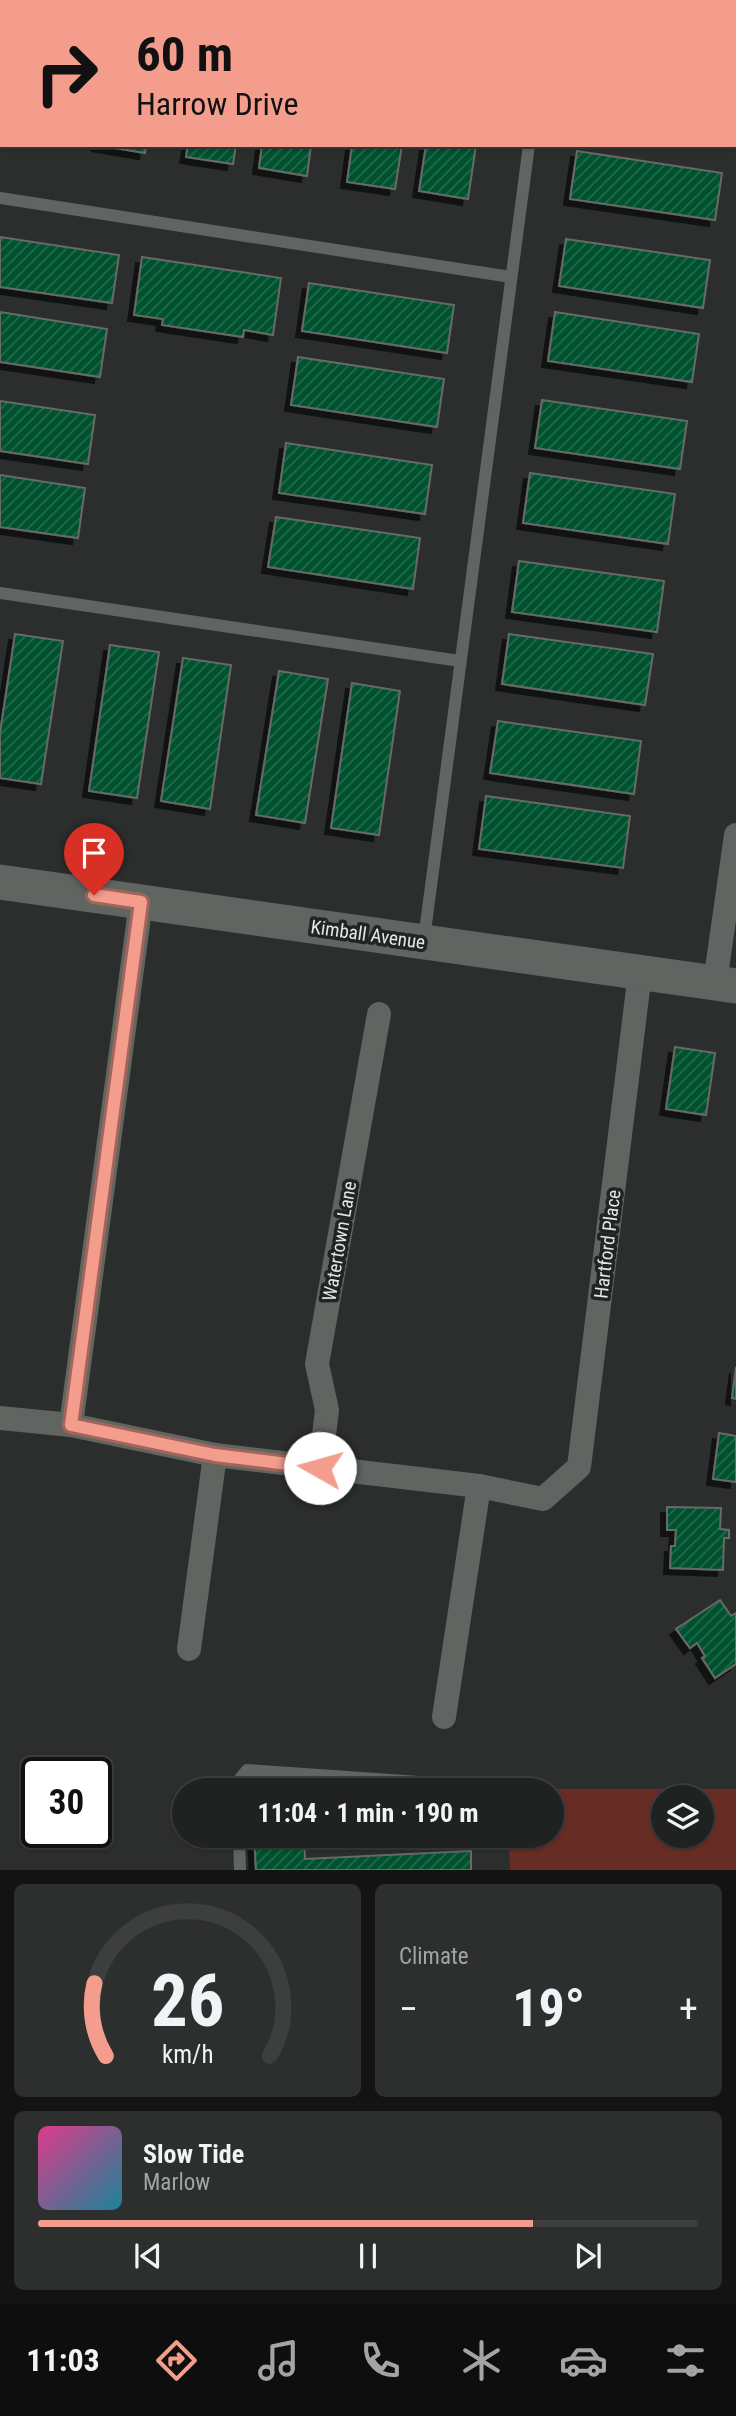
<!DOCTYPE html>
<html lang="en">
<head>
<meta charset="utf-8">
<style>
	:root { --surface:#202221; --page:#2d2f2e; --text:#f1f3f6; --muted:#a2a4a5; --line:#3d3f3f; --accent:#f49d8d }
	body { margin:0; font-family:"Roboto Condensed",sans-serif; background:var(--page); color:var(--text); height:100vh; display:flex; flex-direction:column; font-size:26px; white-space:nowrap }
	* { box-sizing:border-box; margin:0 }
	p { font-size:23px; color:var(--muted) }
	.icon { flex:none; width:38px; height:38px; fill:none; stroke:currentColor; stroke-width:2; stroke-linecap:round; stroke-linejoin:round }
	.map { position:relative; height:1870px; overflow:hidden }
	.panel { display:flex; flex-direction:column; gap:14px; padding:14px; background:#121312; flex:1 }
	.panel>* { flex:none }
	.banner { position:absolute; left:0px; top:0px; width:737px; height:147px; box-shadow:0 2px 5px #0004,0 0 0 2px var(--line); background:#f49d8d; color:#111; overflow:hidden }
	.controls { position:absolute; left:651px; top:1785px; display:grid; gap:14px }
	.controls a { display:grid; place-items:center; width:63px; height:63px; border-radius:50%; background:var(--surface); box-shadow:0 2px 5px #0004,0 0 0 2px var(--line); font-size:35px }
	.speed { position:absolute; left:21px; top:1757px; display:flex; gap:14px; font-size:35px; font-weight:700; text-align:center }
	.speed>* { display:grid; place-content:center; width:91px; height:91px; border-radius:50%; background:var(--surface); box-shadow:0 2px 5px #0004,0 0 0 2px var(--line); line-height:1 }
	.speed .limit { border:4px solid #111; border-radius:10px; background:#fff; color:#111 }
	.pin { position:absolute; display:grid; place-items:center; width:60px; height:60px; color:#fff; margin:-72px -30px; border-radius:50% 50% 50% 0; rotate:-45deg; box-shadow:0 0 7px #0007 }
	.pin .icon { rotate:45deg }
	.me { position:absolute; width:77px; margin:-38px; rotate:277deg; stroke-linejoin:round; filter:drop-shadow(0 0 5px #0008) }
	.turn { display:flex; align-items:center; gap:24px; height:147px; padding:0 21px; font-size:32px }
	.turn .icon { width:91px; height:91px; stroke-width:2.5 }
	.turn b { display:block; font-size:49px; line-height:60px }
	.big { font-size:52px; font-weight:700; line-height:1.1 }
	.panel .card { flex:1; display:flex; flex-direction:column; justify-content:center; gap:10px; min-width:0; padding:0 24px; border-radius:10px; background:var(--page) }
	.panel .dial { align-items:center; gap:0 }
	.dial svg { height:182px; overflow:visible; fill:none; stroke:var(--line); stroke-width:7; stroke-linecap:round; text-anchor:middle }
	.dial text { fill:var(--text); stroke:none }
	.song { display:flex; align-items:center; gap:21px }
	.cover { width:84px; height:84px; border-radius:10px; background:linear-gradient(135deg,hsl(330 70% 55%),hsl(190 70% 35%)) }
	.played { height:7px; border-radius:4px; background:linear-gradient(90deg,var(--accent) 75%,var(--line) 75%) }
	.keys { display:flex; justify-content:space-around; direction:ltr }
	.heat { display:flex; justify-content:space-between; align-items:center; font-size:38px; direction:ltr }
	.panel .tiles { flex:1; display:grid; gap:14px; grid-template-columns:1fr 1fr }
	.card:last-child { grid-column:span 2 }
	.trip { position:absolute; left:172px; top:1778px; width:392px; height:70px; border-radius:35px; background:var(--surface); box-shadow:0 2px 5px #0004,0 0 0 2px var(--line); font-weight:700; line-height:70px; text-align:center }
	.tabs { display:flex; height:112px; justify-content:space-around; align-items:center; background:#0d0e0d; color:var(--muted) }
	.tabs .icon { width:49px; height:49px }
	.tabs .current { color:var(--accent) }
	.tabs b { font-size:32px; color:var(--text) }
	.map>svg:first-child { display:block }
	.green { fill:#672d24; fill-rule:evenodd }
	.building { fill:url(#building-hatch); stroke:#676a68; stroke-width:2; filter:url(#shadow) }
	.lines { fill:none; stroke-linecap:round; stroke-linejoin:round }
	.service { stroke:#616562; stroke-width:12 }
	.minor { stroke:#616562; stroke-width:24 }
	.secondary { stroke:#616562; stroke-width:35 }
	.route-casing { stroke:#9f665c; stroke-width:18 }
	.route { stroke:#f49d8d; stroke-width:12 }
	.labels { text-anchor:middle; stroke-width:7; stroke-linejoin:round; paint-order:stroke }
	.street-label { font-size:19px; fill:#e5e7e6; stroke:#212422 }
</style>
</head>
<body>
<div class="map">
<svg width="736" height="1870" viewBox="0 0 736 1870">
	<defs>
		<pattern id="building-hatch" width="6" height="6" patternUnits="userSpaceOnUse" patternTransform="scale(1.75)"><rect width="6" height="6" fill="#00512f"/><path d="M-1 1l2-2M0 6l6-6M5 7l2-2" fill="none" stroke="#256a4d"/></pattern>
		<filter id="shadow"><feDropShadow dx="-6" dy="6" stdDeviation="0" flood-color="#0009"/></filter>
	</defs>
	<rect width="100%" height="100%" fill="#2b2e2c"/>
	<!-- green -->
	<path class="green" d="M505,1789H736V1870H510L508,1836H551V1790ZM663,1797H702V1836H663Z"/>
	<!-- building -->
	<g class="building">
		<path d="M44,0H95L44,2Z"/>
		<path d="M672,0H735L672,2Z"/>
		<path d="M97,145H146L145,153Z"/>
		<path d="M188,145H236L233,164L186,157Z"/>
		<path d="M262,145H311L307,176L259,168Z"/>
		<path d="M352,145H402L395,189L347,182Z"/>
		<path d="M426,145H476L468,199L419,191Z"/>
		<path d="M577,151L722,173L715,220L570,199Z"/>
		<path d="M0,237L119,255L112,303L0,287Z"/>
		<path d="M566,239L710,260L703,308L559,286Z"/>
		<path d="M142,257L281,278L273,335L244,330L243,337L162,325L163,319L134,315Z"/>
		<path d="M309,283L454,305L447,353L302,331Z"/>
		<path d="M0,312L107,329L100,377L0,362Z"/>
		<path d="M555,312L699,334L692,382L548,361Z"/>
		<path d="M298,357L444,379L437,427L291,405Z"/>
		<path d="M542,400L687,421L680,469L535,448Z"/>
		<path d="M0,401L95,415L88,464L0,451Z"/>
		<path d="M286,443L432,465L425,514L279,493Z"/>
		<path d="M530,473L675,494L668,544L523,523Z"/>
		<path d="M0,475L85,488L78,538L0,527Z"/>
		<path d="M276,517L420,538L413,589L268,567Z"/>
		<path d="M519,561L664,581L657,632L512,612Z"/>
		<path d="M15,634L63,641L41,784L0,778V733Z"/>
		<path d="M509,634L653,654L645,705L502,684Z"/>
		<path d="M110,645L159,652L137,798L89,791Z"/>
		<path d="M183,658L231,665L210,809L161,801Z"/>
		<path d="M279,671L328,679L305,823L256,815Z"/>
		<path d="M352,683L400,691L379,835L331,828Z"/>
		<path d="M498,721L641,741L634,794L490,773Z"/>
		<path d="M486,796L630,816L623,868L479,849Z"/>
		<path d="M675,1047L715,1053L706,1115L666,1109Z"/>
		<path d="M736,1367V1399L732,1398Z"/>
		<path d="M719,1433L736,1436V1482L713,1479Z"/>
		<path d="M667,1507L721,1508L720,1529L729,1530V1538H724L723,1570L670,1568L671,1546H675L676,1530H667Z"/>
		<path d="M720,1600L731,1616L736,1613V1664L715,1678L702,1658L705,1656L697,1643L690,1648L676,1629Z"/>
		<path d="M254,1836H304L305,1859L471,1851V1870H256Z"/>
	</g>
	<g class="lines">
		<!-- service -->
		<g class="service">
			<path d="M249,0L259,2"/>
			<path d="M735,77H736"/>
			<path d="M0,198L511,277"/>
			<path d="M0,593L460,661"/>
			<path d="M424,939L529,145"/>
			<path d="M237,1790L239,1780L247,1770L448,1784"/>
			<path d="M239,1836L240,1870"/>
		</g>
		<!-- minor -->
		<g class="minor">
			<path d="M715,983L736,835"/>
			<path d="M0,1418L71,1425L215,1455L479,1486L543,1499L579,1467L640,973"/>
			<path d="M71,1425L141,902"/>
			<path d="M320,1468L327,1410L317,1364L379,1014"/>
			<path d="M189,1649L215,1455"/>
			<path d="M444,1717L479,1486"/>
		</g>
		<!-- secondary -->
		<path class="secondary" d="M0,882L736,986"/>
	</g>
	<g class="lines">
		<!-- route casing -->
		<g class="route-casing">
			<path id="route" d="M94,895L141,902L71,1425L215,1455L320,1468"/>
		</g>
		<!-- route -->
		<use href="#route" class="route"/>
	</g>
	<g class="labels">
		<!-- street labels -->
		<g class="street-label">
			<text transform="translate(368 934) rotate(8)" y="7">Kimball Avenue</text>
			<text transform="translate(339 1241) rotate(-80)" y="7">Watertown Lane</text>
			<text transform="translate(607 1244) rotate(-83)" y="7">Hartford Place</text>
		</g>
	</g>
</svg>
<div class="controls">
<a><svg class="icon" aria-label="layers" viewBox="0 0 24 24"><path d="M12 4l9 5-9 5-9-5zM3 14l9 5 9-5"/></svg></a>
</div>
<div class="speed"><div class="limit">30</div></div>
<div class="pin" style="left:94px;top:895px;background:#d93025"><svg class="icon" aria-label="arrive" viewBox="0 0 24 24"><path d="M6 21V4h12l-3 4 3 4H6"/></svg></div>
<svg class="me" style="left:320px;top:1468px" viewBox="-20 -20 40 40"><circle r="19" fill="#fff"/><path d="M0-13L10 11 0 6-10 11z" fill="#f49d8d"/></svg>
<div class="trip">11:04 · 1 min · 190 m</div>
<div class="banner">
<div class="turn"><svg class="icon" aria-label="right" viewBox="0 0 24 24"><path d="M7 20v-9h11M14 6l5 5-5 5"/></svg><div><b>60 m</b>Harrow Drive</div></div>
</div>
</div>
<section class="panel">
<div class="tiles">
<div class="card dial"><svg viewBox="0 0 100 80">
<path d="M14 69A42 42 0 1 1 86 69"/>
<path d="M14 69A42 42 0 0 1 9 37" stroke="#f49d8d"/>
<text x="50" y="56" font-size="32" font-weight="700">26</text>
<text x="50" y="72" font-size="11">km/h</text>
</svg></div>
<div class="card"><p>Climate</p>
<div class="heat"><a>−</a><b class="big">19°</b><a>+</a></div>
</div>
<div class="card">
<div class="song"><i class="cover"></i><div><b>Slow Tide</b><p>Marlow</p></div></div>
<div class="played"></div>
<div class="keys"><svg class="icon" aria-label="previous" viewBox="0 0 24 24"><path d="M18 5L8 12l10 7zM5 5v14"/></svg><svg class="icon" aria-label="pause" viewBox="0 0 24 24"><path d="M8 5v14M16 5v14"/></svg><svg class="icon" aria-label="next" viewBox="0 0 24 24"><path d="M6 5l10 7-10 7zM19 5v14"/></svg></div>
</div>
</div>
</section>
<nav class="tabs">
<b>11:03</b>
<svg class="icon current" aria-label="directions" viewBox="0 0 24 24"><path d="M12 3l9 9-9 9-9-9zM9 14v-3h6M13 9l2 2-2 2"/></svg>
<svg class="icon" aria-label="music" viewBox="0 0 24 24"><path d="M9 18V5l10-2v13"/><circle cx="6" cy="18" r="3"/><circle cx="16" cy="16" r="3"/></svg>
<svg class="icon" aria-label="phone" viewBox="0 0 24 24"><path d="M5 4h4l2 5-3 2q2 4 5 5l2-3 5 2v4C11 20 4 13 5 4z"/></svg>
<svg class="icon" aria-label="climate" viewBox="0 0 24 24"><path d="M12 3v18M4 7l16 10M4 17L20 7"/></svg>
<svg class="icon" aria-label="car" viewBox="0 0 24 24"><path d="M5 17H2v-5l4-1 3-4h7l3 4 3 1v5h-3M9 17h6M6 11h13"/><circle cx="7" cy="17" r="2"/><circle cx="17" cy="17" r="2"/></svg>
<svg class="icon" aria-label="filters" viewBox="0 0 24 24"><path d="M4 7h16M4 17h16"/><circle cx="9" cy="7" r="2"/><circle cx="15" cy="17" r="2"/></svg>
</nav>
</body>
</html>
